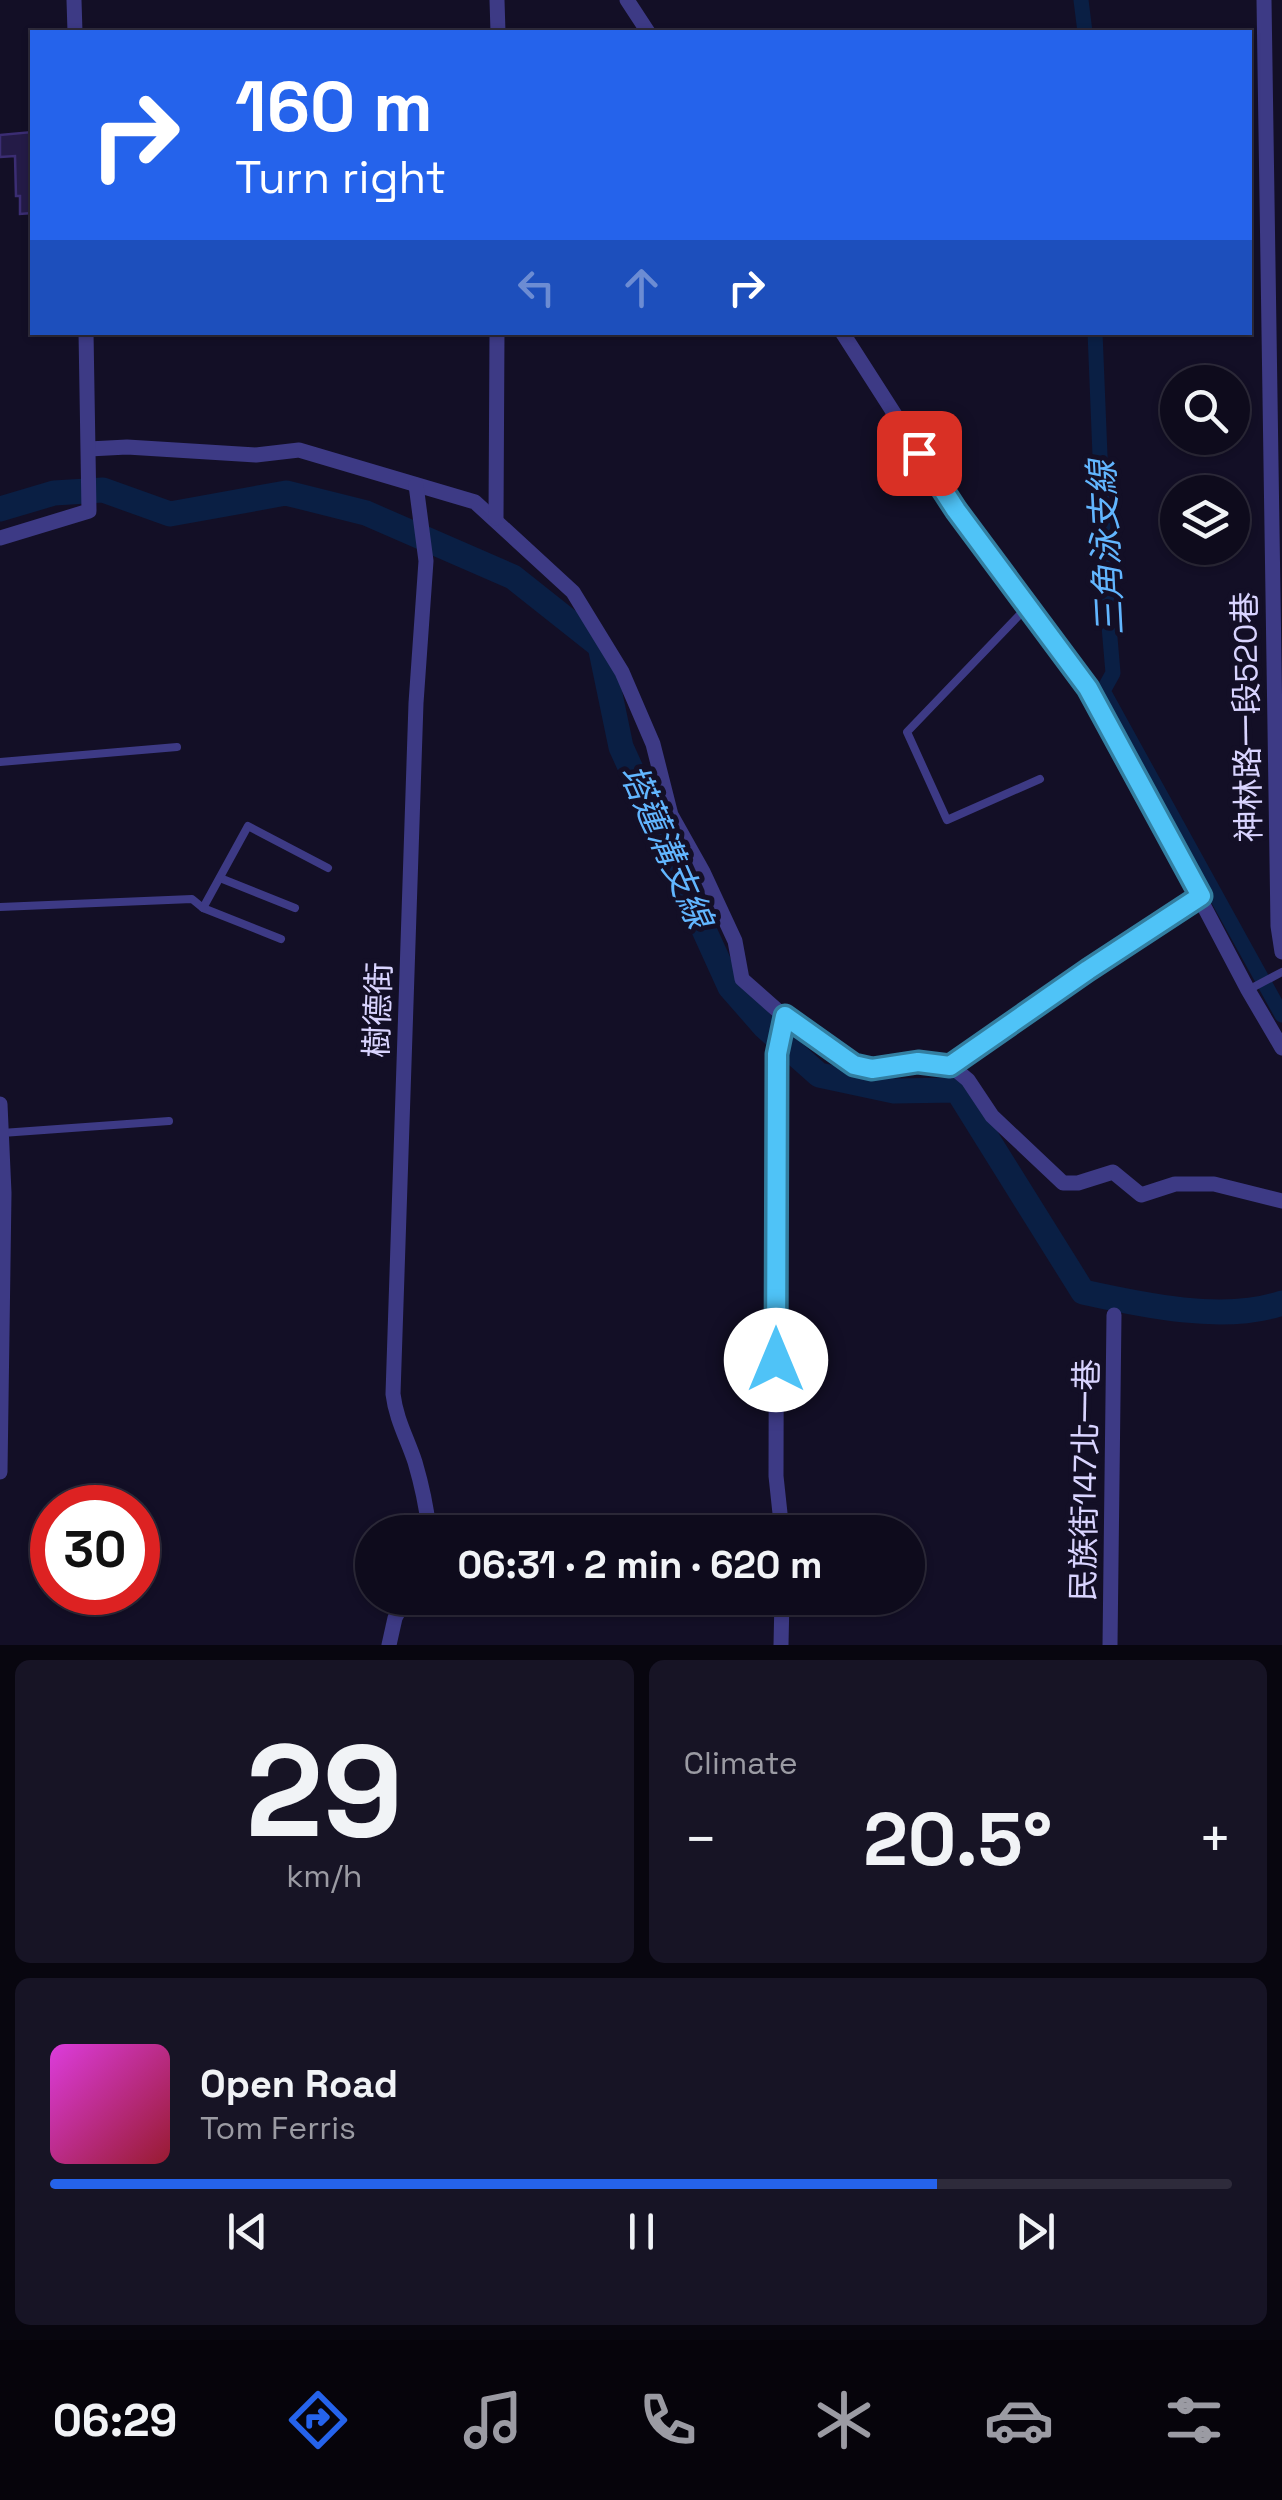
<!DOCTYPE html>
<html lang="en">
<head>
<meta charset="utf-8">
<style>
	:root { --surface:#0e0b1c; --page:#171425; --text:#f1f3f6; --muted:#9b9ba3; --line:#2e2b3b; --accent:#2563eb }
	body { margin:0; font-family:"Space Grotesk","Noto Sans TC",sans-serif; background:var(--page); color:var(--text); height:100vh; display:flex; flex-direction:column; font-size:38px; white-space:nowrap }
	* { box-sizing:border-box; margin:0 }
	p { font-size:32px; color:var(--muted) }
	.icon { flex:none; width:55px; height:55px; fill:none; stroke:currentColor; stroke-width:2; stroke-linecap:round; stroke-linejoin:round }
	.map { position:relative; height:1645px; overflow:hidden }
	.panel { display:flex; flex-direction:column; gap:15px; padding:15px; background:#08060f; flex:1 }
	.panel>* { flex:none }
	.hud { position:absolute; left:30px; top:30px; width:1222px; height:305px; border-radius:0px; box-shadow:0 2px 8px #0004,0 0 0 2px var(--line); background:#2563eb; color:#fff; overflow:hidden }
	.tools { position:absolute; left:1160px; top:365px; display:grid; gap:20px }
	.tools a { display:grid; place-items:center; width:90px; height:90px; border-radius:50%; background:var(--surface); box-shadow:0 2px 8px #0004,0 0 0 2px var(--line); font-size:50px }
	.speed { position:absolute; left:30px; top:1485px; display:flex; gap:20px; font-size:50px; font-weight:700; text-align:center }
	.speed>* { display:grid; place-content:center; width:130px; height:130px; border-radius:50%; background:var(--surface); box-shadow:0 2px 8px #0004,0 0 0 2px var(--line); line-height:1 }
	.speed .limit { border:15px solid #d22; background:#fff; color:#111 }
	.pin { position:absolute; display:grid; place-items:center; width:85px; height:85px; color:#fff; margin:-42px; border-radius:20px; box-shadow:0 5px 15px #0006 }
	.me { position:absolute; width:110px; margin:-55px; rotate:0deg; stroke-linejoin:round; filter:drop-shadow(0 0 8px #0008) }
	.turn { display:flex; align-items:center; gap:35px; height:210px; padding:0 40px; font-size:45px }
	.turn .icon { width:130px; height:130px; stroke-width:2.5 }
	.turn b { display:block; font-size:70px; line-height:85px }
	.lanes { display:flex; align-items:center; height:95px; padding:0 40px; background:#0003; justify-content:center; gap:50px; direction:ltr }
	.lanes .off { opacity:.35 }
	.big { font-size:75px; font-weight:600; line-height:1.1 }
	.panel .widget { flex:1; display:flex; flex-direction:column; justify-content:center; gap:15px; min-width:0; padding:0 35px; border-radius:15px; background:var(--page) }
	.panel .dial { align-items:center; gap:0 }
	.dial b { font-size:130px; line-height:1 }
	.song { display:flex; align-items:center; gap:30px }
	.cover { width:120px; height:120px; border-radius:15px; background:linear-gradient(135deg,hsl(300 70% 55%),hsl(350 70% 35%)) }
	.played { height:10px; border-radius:5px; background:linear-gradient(90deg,var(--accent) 75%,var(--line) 75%) }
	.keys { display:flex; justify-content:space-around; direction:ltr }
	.heat { display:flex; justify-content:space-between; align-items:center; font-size:55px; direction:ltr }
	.panel .tiles { flex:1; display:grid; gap:15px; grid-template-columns:1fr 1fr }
	.widget:last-child { grid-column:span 2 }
	.trip { position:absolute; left:355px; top:1515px; width:570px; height:100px; border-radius:50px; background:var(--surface); box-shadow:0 2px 8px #0004,0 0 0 2px var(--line); font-weight:600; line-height:100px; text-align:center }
	.dock { display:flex; height:160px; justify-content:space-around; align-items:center; background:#06040b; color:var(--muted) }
	.dock .icon { width:70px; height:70px }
	.dock .on { color:var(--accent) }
	.dock b { font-size:45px; color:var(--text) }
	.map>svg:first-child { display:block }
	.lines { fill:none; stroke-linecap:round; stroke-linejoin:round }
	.canal { stroke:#0a1f44; stroke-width:15 }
	.river { stroke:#0a1f44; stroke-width:25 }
	.building { fill:#241b47; stroke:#3b2d73; stroke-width:2.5 }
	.lane { stroke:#3d3a85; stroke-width:8 }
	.street { stroke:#3d3a85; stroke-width:15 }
	.route-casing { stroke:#337fa1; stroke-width:25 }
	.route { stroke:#4fc3f7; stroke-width:18 }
	.labels { text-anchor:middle; stroke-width:10; stroke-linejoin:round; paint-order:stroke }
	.street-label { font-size:32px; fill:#d9d4ff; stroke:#130f26 }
	.water-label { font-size:35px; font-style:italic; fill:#62b6ff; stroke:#130f26 }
</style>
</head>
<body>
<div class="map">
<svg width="1282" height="1645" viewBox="0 0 1282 1645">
	<rect width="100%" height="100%" fill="#130f26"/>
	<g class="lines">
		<!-- canal -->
		<g class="canal">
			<path d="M1081,0L1085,32"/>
			<path d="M1095,332L1105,579L1113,673L1103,691L1282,1015"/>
		</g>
		<!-- river -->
		<path class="river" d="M0,509L54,493L103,490L170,514L286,493L366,513L513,577L600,646L621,747L730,987L765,1027L819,1075L894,1091L957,1090L1083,1292C1142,1305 1224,1323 1282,1303"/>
	</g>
	<!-- building -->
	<path class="building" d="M32,132V213L20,214V196H16L15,156L0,157V135Z"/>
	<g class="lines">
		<!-- lane -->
		<g class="lane">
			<path d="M1029,605L907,732L947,820L1040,779"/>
			<path d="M0,762L177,747"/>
			<path d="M220,878L295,908"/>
			<path d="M0,907L192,899L203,908L281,939"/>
			<path d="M203,908L248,826L328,868"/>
			<path d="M1248,990L1282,972"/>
			<path d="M2,1133L169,1121"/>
		</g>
		<!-- street -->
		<g class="street">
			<path d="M74,0L75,32"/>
			<path d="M497,0L498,32"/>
			<path d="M627,0L648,32"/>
			<path d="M1264,0L1278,926L1282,952"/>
			<path d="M842,332L956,510L1089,688L1248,990L1282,1048"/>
			<path d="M89,449L127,447L256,455L299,450L475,502L573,592L622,672L653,744L671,815L703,872L735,941L742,979L785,1017L855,1065L871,1069L918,1062L950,1065L968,1080L992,1116L1063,1183H1078L1113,1172L1141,1195L1175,1184H1214L1282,1201"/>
			<path d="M416,485L426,561L416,703L393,1394C396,1419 407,1438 415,1462C422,1486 427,1508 429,1532"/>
			<path d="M496,518L497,332"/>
			<path d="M0,538L89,511L86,332"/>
			<path d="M950,1065L1087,969L1201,896"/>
			<path d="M0,1104L4,1193L0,1472"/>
			<path d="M782,1532L776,1476L777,1054L785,1017"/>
			<path d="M389,1645L395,1618L406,1598"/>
			<path d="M781,1645L782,1598"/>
			<path d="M1110,1645L1114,1315"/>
		</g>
	</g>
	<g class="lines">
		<!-- route casing -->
		<g class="route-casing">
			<path id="route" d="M776,1360L777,1054L785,1016L854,1065L872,1069L918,1062L950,1066L1088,970L1201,896L1088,688L956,510L919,453"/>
		</g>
		<!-- route -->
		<use href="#route" class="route"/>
	</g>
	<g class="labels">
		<!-- street labels -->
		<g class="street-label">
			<text transform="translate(1247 717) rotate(-91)" y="11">神林路一段520巷</text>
			<text transform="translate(378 1010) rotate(-88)" y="11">樹德街</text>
			<text transform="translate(1085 1480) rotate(-89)" y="11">民族街147北一巷</text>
		</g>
		<!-- water labels -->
		<g class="water-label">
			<text transform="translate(1106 548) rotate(-93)" y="12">三角泳支線</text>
			<text transform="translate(666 846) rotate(66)" y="12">塔蓮溝支線</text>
		</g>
	</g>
</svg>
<div class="tools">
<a><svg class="icon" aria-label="search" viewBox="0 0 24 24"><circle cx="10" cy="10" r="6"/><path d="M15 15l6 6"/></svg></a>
<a><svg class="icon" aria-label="layers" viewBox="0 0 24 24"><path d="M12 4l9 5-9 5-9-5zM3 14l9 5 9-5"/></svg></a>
</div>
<div class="speed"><div class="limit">30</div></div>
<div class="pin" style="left:919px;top:453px;background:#d93025"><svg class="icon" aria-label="arrive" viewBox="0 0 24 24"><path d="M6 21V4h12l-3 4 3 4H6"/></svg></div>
<svg class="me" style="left:776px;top:1360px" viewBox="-20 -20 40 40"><circle r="19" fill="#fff"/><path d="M0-13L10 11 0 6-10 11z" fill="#4fc3f7"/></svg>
<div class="trip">06:31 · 2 min · 620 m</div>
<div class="hud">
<div class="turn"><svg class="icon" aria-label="right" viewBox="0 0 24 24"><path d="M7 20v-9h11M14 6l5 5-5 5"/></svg><div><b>160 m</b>Turn right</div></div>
<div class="lanes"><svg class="icon off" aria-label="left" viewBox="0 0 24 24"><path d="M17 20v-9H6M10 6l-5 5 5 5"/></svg><svg class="icon off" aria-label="ahead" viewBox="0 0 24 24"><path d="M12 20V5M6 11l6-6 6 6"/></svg><svg class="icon" aria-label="right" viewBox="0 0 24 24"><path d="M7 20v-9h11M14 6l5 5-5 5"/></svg></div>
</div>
</div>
<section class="panel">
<div class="tiles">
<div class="widget dial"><b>29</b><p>km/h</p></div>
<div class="widget"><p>Climate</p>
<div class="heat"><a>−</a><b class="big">20.5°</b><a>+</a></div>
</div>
<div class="widget">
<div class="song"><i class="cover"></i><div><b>Open Road</b><p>Tom Ferris</p></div></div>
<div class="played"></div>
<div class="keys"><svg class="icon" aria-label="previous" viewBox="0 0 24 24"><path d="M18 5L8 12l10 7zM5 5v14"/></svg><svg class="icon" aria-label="pause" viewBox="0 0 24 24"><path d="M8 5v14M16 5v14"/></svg><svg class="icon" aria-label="next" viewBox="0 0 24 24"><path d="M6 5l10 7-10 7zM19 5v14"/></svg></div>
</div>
</div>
</section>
<nav class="dock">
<b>06:29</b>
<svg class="icon on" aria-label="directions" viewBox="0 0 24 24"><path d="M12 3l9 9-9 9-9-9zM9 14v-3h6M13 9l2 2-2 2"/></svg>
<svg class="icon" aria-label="music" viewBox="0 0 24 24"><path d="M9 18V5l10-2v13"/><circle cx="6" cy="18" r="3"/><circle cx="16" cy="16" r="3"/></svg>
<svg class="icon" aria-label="phone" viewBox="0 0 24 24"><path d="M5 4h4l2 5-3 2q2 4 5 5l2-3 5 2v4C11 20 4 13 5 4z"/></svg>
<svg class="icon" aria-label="climate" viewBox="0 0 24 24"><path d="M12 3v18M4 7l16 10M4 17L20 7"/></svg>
<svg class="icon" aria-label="car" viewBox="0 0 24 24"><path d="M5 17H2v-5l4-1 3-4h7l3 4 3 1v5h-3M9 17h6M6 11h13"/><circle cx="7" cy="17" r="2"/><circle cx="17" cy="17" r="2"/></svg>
<svg class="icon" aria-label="filters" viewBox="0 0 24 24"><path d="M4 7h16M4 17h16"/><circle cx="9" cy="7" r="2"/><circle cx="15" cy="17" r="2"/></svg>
</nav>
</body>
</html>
